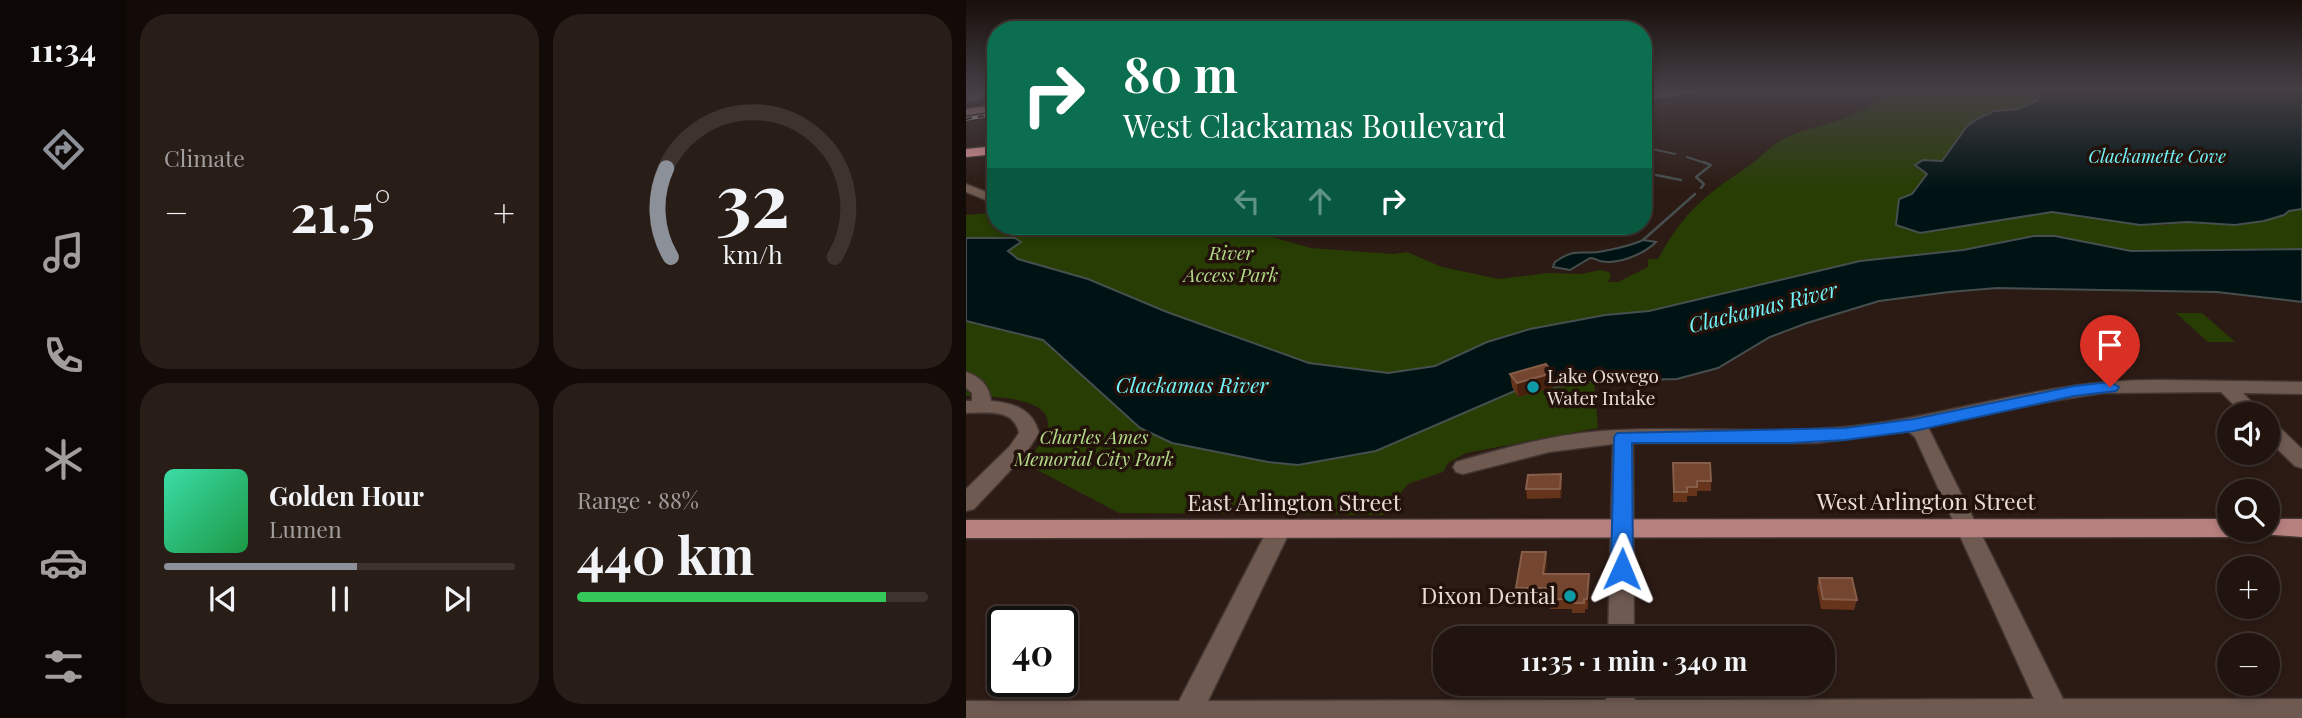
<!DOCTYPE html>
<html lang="en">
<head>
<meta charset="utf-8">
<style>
	:root { --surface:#21140f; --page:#291d18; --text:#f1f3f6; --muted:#a29e9e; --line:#3e332f; --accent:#8c9099 }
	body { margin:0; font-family:"Playfair Display",serif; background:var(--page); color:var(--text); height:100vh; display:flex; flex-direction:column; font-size:26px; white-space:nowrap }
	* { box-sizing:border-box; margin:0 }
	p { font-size:23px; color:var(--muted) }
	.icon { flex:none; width:38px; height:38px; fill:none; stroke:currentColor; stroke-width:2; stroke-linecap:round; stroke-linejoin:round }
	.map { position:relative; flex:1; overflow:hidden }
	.sheet { display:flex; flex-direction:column; gap:14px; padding:14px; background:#120b08; width:840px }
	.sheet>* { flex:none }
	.hud { position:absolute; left:21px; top:21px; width:665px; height:214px; border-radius:28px; box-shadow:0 4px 10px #0003,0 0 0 2px var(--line); background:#0b6e4f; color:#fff; overflow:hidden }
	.controls { position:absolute; left:1251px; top:402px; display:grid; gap:14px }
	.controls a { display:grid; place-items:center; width:63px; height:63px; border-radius:50%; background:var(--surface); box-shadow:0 4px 10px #0003,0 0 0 2px var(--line); font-size:35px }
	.speed { position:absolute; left:21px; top:606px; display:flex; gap:14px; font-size:35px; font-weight:700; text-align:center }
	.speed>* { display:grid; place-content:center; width:91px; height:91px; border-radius:50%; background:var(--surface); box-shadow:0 4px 10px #0003,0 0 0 2px var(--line); line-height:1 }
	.speed .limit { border:4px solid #111; border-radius:10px; background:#fff; color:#111 }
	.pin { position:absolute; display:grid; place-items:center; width:60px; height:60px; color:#fff; margin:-72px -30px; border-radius:50% 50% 50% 0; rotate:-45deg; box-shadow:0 0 7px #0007 }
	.pin .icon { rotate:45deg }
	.me { position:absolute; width:77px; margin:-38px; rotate:1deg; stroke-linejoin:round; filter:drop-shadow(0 0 5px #0008) }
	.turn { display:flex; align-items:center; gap:24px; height:147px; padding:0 21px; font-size:32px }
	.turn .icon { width:91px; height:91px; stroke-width:2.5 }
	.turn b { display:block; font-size:49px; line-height:60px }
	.lanes { display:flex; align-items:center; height:66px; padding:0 21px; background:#0003; justify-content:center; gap:35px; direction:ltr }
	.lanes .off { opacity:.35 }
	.big { font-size:52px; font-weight:700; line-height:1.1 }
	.sheet .widget { flex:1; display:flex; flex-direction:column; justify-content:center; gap:10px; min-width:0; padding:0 24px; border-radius:28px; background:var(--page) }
	.sheet .dial { align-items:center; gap:0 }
	.dial svg { height:182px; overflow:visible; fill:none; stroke:var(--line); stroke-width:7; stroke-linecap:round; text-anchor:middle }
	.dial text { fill:var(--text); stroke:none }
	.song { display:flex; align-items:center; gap:21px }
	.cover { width:84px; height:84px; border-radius:10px; background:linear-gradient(135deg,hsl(160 70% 55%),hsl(140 70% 35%)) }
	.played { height:7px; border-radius:4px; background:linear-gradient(90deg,var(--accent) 55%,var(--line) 55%) }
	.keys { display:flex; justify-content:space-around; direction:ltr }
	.heat { display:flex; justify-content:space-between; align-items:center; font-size:38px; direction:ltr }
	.charge { height:10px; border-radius:5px; background:linear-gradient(90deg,#34c759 88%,var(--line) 0) }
	.sheet .tiles { flex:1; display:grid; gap:14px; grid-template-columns:repeat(2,1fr) }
	.trip { position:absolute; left:467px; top:626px; width:402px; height:70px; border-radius:28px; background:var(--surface); box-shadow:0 4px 10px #0003,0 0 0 2px var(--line); font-weight:700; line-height:70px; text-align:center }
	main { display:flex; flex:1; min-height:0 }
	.tabs { display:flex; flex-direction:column; width:126px; justify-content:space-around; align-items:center; background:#0d0806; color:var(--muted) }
	.tabs .icon { width:49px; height:49px }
	.tabs .on { color:var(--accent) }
	.tabs b { font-size:32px; color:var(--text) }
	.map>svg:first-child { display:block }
	.green { fill:#273d03 }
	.water { fill:#001314; stroke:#464f4e; stroke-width:2 }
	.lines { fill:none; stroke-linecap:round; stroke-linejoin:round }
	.stream-far1 { stroke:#464f4e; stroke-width:2 }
	.stream { stroke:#464f4e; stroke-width:2.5 }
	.minor-casing { stroke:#433531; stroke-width:3 }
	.major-casing { stroke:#433531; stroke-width:3 }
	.highway-casing { stroke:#433531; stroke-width:3 }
	.minor { fill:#6e5a51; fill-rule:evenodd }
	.major { fill:#b7817f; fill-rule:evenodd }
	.highway { fill:#e79b9d; fill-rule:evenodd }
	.rail-casing { stroke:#c1b3ae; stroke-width:3.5 }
	.rail { stroke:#22120b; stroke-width:2; stroke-dasharray:6; stroke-linecap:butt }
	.wall { fill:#66341a }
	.shaded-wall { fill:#49220f }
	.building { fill:#74462f; stroke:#865d49; stroke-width:2 }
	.route { fill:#1a73e8; stroke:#114b97; stroke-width:2 }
	.culture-dot { fill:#0f9aa8; stroke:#22120b; stroke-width:2.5 }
	.labels { text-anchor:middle; stroke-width:7; stroke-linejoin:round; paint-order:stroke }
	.far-water-label { font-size:18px; font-style:italic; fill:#72f5fb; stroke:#22120b }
	.park-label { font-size:19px; font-style:italic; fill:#b3da88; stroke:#22120b }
	.poi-label { font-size:19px; fill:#e8dcd7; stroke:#22120b; text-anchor:start }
	.water-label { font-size:21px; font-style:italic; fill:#72f5fb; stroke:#22120b }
	.near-street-label { font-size:23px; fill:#e8dcd7; stroke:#22120b }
	.near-poi-label { font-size:23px; fill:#e8dcd7; stroke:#22120b; text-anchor:end }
</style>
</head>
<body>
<main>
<nav class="tabs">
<b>11:34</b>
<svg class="icon on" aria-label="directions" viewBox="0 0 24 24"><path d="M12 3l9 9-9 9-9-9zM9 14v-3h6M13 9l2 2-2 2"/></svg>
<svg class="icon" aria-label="music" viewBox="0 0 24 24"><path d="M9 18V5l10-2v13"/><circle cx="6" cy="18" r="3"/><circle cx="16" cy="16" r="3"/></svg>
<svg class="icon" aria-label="phone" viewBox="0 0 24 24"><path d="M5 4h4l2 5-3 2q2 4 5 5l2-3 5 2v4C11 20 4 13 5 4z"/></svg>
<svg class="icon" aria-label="climate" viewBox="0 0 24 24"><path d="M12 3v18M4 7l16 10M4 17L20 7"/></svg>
<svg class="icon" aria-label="car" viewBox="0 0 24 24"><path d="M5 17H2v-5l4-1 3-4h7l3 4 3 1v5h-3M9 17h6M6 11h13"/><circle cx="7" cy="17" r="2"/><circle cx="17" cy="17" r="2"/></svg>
<svg class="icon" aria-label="filters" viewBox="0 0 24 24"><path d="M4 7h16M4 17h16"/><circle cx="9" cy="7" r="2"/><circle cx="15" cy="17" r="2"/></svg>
</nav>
<section class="sheet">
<div class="tiles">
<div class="widget"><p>Climate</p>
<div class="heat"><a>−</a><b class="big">21.5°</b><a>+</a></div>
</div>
<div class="widget dial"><svg viewBox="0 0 100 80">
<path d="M14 69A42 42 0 1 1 86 69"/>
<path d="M14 69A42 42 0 0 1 12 30" stroke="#8c9099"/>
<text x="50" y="56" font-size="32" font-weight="700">32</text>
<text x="50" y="72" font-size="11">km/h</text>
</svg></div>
<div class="widget">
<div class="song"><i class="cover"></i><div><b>Golden Hour</b><p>Lumen</p></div></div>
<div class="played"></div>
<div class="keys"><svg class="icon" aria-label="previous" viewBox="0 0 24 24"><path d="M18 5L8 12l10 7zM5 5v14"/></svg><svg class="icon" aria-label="pause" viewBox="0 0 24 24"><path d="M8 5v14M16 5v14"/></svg><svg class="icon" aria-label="next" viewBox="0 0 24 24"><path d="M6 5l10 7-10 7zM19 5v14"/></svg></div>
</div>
<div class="widget"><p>Range · 88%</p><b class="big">440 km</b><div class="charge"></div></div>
</div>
</section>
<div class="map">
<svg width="1336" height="718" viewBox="0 0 1336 718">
	<rect width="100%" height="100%" fill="#2c1b14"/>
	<!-- green -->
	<g class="green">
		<path d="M938,90H1076L1071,101L1052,109L1028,111L1001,126L976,161L957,160L950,165L961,174L946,194L933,199L932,219L954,233L1086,212L1129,219L1200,225L1222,222L1269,225L1298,221L1318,215L1323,211L1336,209V249L1165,251L1089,236H1068L997,250L894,261L683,311L639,315L564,329L521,342L469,366L422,373L343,363L201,312L122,279L52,259L41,251L49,239L0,238V215L25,213V223L30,226H120L165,230L172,226H294L285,231L345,248L427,254L441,252L476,267L533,279L582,273L615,274L634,270L643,272L645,277L642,282H652L682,267V259H692C716,215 738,195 780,168C794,159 803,146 819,138C840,128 864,125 885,116C903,108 919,97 938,90Z"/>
		<path d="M1210,313H1236L1269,342H1242Z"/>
		<path d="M0,321L77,340L174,428L206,443L302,462L332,465L357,460L548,391L628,381L632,428L500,453L482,463L477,472L442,484L417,515L153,513L58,463C65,455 74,446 79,436C98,394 21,397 0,396Z"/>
	</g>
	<!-- water -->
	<g class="water">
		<path d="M1076,90L1336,91V209L1323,211L1318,215L1298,221L1269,225L1222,222L1174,225L1086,212L954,233L930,225L933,199L946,194L961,174L949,165L957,160L976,161L1001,126L1011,119L1028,111L1052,109L1071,101Z"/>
		<path d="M1068,236H1089L1165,251L1336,249V302L1251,292L1031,288L983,292L913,301L841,323L804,337L752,368L711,379L628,381L588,387L581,377L410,451L332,465L302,462L206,443L174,428L77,340L0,321V238H49L55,242L42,251L52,259L122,279L201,312L343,363L422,373L469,366L521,342L564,329L639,315L683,311L894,261L997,250Z"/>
		<path d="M677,240L690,242C678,254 652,265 634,261C631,260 628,258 624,258L604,270L587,267L589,262C612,246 616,256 638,251C651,248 665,246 677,240Z"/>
	</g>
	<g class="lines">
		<!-- stream-far1 -->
		<g class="stream-far1">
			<path d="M677,147L709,154"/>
			<path d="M721,157L742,164"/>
		</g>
		<!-- stream -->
		<g class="stream">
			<path d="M690,175L715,180"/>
			<path d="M735,188L738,184L730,177L745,165L737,162"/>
			<path d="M677,240L729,194"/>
		</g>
		<!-- minor casing -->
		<g class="minor-casing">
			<g id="minor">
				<path d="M28,90L30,95L0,102V96Z"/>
				<path d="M721,90H748L677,100V94Z"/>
				<path d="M0,184L30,196V204L0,192Z"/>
				<path d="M0,372C14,376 24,387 25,401C48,403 67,409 73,433L58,456L8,509L0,511V489L44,446L53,433C48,408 20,413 0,413V401H6V393L0,388Z"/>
				<path d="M1193,380L1336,382V394L1277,393L1298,415H1278L1255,392L1136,393L1080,402L962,427L1097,699H1336V718H0V701H213L305,523L313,520L321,523L325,529L242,701L640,700L641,684H669V700L1068,699L949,437L942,431L850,443H667L668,639H642L647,444L583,452L497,474L490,472L487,467L490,462C537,448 586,435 635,431C716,425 797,435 879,427C947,421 1014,401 1082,390C1119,383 1155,380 1193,380Z"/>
				<path d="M1302,421L1309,423L1336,449V468L1329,466L1302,440Z"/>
			</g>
		</g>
		<!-- major casing -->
		<g class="major-casing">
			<g id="major">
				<path d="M30,105V111L0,115V109Z"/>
				<path d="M1264,519V530H1274L1272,534L1264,537L0,538V520Z"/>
				<path d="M1302,519H1336V537L1294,534L1292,530H1302Z"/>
			</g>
		</g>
		<!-- highway casing -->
		<g class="highway-casing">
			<path id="highway" d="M30,146V154L0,157V149Z"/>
		</g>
		<!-- minor -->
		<use href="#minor" class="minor"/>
		<!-- major -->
		<use href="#major" class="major"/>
		<!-- highway -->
		<use href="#highway" class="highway"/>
		<!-- rail casing -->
		<g class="rail-casing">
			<path id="rail" d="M0,119L30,114"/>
		</g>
		<!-- rail -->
		<use href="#rail" class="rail"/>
	</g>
	<!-- wall -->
	<g class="wall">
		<path d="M587,373L588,387L552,397L546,387L544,374Z"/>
		<path d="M707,463L745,481V491H731V496H721V502H707Z"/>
		<path d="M596,484L595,498L561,499L560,489Z"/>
		<path d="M580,552L581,562L580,574H623L622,609H619V613H606V609H584L583,598H551L550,588Z"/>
		<path d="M853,578L891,600L888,610L855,609L851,587Z"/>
	</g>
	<!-- shaded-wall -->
	<g class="shaded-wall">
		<path d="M587,373L588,387L552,397L551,383Z"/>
		<path d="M595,474L596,484L595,498L594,489Z"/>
		<path d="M580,552L581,562L578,584L577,574Z"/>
		<path d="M623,574V584L622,609L621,599Z"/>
	</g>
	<!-- building -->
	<g class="building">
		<path d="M580,364L587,373L551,383L544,374Z"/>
		<path d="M707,463H744L745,481H731V487H721V492H708Z"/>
		<path d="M595,474L594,489H560L562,475Z"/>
		<path d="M556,552H580L577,574H623L621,599H618V603H606V599H583L584,588H550Z"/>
		<path d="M853,578H886L891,600L857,599Z"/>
	</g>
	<!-- sky -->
	<linearGradient id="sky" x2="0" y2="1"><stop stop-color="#180f0b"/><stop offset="0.47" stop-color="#453f45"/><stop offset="1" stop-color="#453f45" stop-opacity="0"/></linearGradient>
	<rect width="1336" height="190" fill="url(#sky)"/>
	<!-- route -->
	<path class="route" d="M1144,382L1153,387L1150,391L1108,396L948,431L879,440L824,443H666L667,569L664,576L656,578L648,576L645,569L648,437L651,433L879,428L948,419L1108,386Z"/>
	<!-- markers -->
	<g class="culture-dot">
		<circle cx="567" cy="387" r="7"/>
		<circle cx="604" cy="596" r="7"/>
	</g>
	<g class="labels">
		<!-- far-water labels -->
		<g class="far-water-label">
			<text x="1191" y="163">Clackamette Cove</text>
		</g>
		<!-- park labels -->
		<g class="park-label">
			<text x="265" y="260">River<tspan x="265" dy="22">Access Park</tspan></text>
			<text x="128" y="444">Charles Ames<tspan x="128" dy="22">Memorial City Park</tspan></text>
		</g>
		<!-- poi labels -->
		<g class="poi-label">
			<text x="581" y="383">Lake Oswego<tspan x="581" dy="22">Water Intake</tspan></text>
		</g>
		<!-- water labels -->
		<g class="water-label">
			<text transform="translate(797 308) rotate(-14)" y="7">Clackamas River</text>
			<text x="226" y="393">Clackamas River</text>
		</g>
		<!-- near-street labels -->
		<g class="near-street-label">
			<text x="960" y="510">West Arlington Street</text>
			<text x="328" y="511">East Arlington Street</text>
		</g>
		<!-- near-poi labels -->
		<g class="near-poi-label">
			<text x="590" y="604">Dixon Dental</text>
		</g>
	</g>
</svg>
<div class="controls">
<a><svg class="icon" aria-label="sound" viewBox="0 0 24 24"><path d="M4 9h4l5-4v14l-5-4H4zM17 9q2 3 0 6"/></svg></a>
<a><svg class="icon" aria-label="search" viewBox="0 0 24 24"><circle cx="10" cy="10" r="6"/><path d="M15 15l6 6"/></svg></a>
<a>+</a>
<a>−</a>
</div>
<div class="speed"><div class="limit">40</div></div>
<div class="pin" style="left:1144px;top:387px;background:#d93025"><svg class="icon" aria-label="arrive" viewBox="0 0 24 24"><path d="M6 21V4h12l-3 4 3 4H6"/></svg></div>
<svg class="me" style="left:656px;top:569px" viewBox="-20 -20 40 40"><path d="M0-17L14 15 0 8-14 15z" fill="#1a73e8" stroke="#fff" stroke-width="4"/></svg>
<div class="trip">11:35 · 1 min · 340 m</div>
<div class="hud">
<div class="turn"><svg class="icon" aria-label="right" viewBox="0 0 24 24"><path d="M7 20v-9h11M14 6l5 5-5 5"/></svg><div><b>80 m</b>West Clackamas Boulevard</div></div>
<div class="lanes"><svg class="icon off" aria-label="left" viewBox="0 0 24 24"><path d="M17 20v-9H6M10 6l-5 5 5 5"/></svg><svg class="icon off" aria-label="ahead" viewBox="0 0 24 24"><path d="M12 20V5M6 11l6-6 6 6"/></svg><svg class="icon" aria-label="right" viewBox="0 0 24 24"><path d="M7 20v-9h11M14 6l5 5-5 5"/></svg></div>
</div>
</div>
</main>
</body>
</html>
